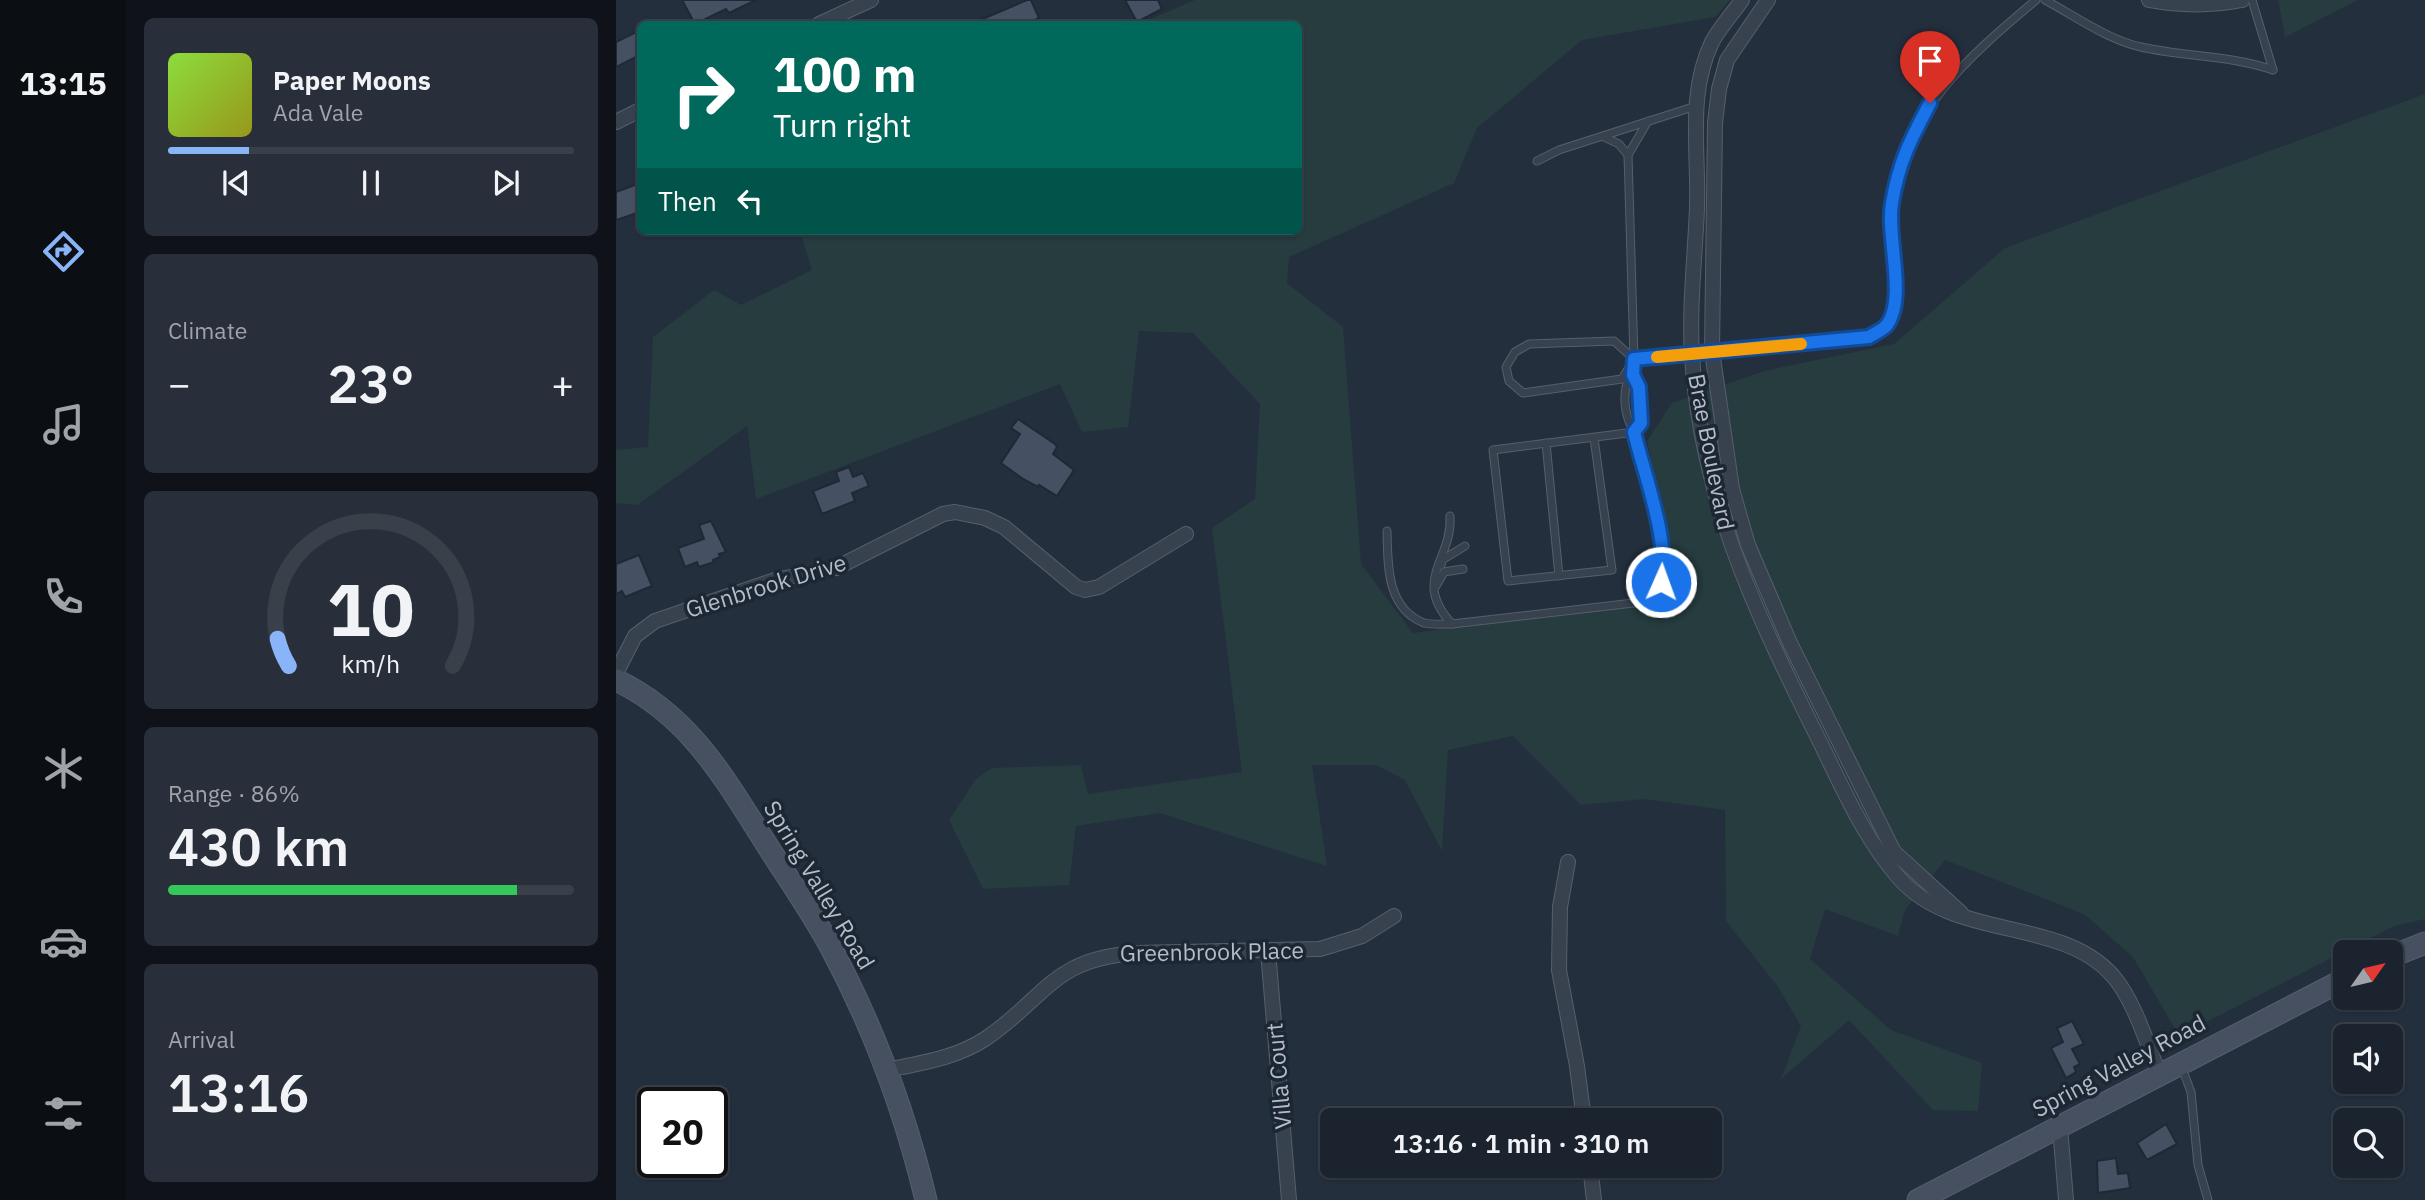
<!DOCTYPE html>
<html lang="en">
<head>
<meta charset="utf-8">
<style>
	:root { --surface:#1b232e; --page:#282f3a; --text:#f1f3f6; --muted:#a0a4aa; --line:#39404a; --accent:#8ab4f8 }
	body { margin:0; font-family:"IBM Plex Sans",sans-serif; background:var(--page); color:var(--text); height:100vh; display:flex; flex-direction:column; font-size:26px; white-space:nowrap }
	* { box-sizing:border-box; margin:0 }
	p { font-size:23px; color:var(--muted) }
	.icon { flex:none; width:38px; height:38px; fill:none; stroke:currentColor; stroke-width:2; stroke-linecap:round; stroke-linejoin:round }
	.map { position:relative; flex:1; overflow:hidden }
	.panel { display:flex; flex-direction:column; gap:18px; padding:18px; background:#0f1319; width:490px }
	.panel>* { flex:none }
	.hud { position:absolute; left:21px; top:21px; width:665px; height:214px; border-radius:10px; box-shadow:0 2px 5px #0004,0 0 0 2px var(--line); background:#00695c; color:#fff; overflow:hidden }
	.needle { width:46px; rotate:56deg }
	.tools { position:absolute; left:1717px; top:940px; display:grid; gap:14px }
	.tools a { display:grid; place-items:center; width:70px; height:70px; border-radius:10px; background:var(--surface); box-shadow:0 2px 5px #0004,0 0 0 2px var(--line); font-size:35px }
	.speed { position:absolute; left:21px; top:1087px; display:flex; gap:14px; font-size:35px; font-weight:700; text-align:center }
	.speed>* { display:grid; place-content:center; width:91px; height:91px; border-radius:50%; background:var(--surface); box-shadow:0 2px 5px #0004,0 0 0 2px var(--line); line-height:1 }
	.speed .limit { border:4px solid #111; border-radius:10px; background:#fff; color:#111 }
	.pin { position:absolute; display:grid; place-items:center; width:60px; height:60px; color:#fff; margin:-72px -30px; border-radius:50% 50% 50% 0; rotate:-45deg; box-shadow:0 0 7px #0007 }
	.pin .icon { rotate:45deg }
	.me { position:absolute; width:77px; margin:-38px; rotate:2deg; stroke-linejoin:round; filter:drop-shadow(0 0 5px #0008) }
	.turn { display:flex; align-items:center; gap:24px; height:147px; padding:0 21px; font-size:32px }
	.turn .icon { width:91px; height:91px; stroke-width:2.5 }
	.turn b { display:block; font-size:49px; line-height:60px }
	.then { display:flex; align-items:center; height:66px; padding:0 21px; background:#0003; gap:14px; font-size:26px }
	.big { font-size:52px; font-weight:600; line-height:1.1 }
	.panel .tile { flex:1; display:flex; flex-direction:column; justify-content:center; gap:10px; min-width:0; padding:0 24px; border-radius:10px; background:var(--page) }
	.panel .dial { align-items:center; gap:0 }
	.dial svg { height:182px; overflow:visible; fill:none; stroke:var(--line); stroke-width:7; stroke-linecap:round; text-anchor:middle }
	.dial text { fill:var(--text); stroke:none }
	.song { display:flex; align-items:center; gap:21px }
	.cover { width:84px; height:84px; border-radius:10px; background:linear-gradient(135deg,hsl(90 70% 55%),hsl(60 70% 35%)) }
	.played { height:7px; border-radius:4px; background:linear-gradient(90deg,var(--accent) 20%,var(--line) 20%) }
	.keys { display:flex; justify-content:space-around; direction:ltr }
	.heat { display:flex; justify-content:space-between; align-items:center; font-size:38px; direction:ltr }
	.charge { height:10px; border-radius:5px; background:linear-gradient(90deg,#34c759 86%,var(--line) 0) }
	.trip { position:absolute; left:704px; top:1108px; width:402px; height:70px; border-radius:10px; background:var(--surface); box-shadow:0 2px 5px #0004,0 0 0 2px var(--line); font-weight:600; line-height:70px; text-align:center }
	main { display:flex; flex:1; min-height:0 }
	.menu { display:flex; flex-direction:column; width:126px; justify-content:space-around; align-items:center; background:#0b0e12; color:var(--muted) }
	.menu .icon { width:49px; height:49px }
	.menu .active { color:var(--accent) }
	.menu b { font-size:32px; color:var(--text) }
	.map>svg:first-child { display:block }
	.green { fill:#263c3f }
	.building { fill:#455162; stroke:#1f2835; stroke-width:2 }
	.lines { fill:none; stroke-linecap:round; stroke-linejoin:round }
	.lane-casing { stroke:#565f6c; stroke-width:9 }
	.street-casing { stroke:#565f6c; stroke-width:16 }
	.secondary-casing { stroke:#565f6c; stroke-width:23 }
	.lane { stroke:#38414e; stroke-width:7 }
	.street { stroke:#38414e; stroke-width:14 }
	.secondary { stroke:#465061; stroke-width:21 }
	.route-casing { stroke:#114b97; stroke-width:18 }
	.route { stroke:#1a73e8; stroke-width:12 }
	.slow { stroke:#f59e0b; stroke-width:12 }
	.labels { text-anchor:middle; stroke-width:7; stroke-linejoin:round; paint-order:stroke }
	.street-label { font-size:23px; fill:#b4bcc9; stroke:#1d2633 }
</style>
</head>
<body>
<main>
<nav class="menu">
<b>13:15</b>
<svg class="icon active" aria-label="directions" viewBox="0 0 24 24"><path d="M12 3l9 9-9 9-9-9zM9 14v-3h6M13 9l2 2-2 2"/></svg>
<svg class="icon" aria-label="music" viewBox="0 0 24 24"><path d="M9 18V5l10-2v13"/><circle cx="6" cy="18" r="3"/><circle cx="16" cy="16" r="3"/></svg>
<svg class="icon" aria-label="phone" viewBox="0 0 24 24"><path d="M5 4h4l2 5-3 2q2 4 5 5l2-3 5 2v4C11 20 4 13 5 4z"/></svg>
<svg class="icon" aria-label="climate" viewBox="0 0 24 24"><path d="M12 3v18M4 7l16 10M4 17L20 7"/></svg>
<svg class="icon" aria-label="car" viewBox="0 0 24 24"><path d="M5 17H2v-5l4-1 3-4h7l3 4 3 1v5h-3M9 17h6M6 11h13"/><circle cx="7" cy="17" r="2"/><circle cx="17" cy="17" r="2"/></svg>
<svg class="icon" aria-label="filters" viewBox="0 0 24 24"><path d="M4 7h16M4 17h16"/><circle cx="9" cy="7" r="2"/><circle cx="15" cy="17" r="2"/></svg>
</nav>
<section class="panel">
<div class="tile">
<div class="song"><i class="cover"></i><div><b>Paper Moons</b><p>Ada Vale</p></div></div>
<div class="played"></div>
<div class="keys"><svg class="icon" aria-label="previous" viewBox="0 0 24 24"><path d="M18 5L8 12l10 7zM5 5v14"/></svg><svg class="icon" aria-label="pause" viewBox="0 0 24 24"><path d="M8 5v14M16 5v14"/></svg><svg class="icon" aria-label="next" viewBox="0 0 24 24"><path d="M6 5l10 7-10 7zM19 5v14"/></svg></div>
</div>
<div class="tile"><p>Climate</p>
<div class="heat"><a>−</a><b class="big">23°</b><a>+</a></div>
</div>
<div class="tile dial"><svg viewBox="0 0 100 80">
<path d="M14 69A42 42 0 1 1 86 69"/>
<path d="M14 69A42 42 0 0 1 9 57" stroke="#8ab4f8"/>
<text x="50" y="56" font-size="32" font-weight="700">10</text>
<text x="50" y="72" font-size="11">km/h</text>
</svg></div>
<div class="tile"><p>Range · 86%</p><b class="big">430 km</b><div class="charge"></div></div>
<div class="tile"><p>Arrival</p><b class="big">13:16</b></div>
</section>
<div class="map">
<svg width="1809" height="1200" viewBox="0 0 1809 1200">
	<rect width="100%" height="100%" fill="#242f3e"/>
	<!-- green -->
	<g class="green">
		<path d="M579,0H1114L1099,17L966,40L861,128L838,183L673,257L671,283L727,327L745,564L797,633L1043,602L1057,560L1031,441L1056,403L1148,371L1278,344L1389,248L1809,94V919L1778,926L1563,1036L1517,957L1468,914L1329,860L1289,910L1282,936L1209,909L1194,959L1275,1030L1366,1063L1362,1111L1317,1110L1233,1020L1165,1079L1185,1026L1162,987L1110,921L1109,810L1028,799L965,805L897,736L832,750L826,851L789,780L760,765H696L711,866L544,813L460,826L453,885L367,889L333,820L360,779L376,768L465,765L472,794L626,772L596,528L639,499L644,404L577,333L523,331L512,427L466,432L444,384L140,499L131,426L21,505L0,503V450L32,447L37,337L98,290L125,305L196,270L184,231H682V24H523Z"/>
		<path d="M1662,0H1742L1669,37Z"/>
	</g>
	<!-- building -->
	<g class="building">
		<path d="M66,0H140L113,13L110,9L79,24Z"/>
		<path d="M411,0H415L423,18L416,21L417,24H355Z"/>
		<path d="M509,0H542L546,9L521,22Z"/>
		<path d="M24,30V55L0,67V42Z"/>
		<path d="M24,183V212L0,220V192Z"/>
		<path d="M402,419L439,444L441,447L437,454L458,470L441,496L423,485L422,487L407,479L385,463L404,434L395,428Z"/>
		<path d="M233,467L237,477L247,473L253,486L236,493L239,501L206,514L197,491L223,481L220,472Z"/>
		<path d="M95,521L110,552L103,554L104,557L97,560L98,562L83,567L81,562L69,567L62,548L88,539L83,525Z"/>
		<path d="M23,555L36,586L9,597L6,591L0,594V564Z"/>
		<path d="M1456,1021L1468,1044L1456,1049L1464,1064L1458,1067L1460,1072L1450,1078L1435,1048L1447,1042L1441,1028Z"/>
		<path d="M1550,1124L1561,1144L1531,1160L1521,1143Z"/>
		<path d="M1500,1158L1502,1174L1512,1173L1514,1188L1482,1193L1481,1161Z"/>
	</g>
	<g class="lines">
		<!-- lane casing -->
		<g class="lane-casing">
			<g id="lane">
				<path d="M1429,0C1459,16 1492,40 1525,47C1569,57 1614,55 1657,70"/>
				<path d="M1636,0L1657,70"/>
				<path d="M988,137L1003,144L1012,155"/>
				<path d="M921,161L943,150L1080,106"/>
				<path d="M1018,359L1006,379L907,393L893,381L890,367L899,352L913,344L998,341L1018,359L1253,337C1259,333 1267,330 1271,325C1291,300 1271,236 1276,204C1290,110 1351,58 1420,0"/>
				<path d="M978,438L996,570L892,581L877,450L1019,432L1025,423L1023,387L1017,375"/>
				<path d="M930,443L943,576"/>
				<path d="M834,516C837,559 795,580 836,624"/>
				<path d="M771,531C772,565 770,608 808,623C816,625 828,624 836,624L1026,602L1040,593L1049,565L1019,432C1010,421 1007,401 1010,387C1012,376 1017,375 1018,359L1012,155L1032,121"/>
				<path d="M825,565L826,560L849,546"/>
				<path d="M820,586L828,572L847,569"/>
				<path d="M1566,1068L1575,1092L1582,1165L1592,1200"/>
			</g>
		</g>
		<!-- street casing -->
		<g class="street-casing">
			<g id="street">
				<path d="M1126,0C1117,13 1104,27 1096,42C1071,94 1083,153 1081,208C1079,257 1073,308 1076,356C1085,496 1136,605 1197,728C1223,779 1245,835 1283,878C1340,943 1451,915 1501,981C1521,1008 1531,1045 1544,1075"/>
				<path d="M1152,0L1111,60L1103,89L1099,123L1096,351L1116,489L1132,545L1174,643L1278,852L1345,913"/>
				<path d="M1533,0C1564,6 1595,6 1626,0"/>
				<path d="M203,24L255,0"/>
				<path d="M0,122L24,110"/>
				<path d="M0,673L19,636L39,621L159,580L220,568L327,514L339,512L369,518L388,527L460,587L469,590L483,587L570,534"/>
				<path d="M952,862L944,907L943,970L961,1066L968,1120"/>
				<path d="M652,951L673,1200"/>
				<path d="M271,1070C305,1063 340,1058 369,1039C430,998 436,958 521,953L704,949L746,936L778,916"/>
				<path d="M1444,1127L1450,1200"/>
				<path d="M974,1166L978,1200"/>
			</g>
		</g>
		<!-- secondary casing -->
		<g class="secondary-casing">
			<g id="secondary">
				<path d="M0,680C73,715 107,776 149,842C171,877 195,911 214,946C257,1026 289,1112 310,1200"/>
				<path d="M1774,957L1809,943"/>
				<path d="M1302,1200L1729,979"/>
			</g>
		</g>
		<!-- lane -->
		<use href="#lane" class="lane"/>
		<!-- street -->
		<use href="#street" class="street"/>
		<!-- secondary -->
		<use href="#secondary" class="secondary"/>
	</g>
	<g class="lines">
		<!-- route casing -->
		<g class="route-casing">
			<path id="route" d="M1045,582C1054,541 1028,474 1018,432L1025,423L1023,387L1017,375L1018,359L1253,337C1259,333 1267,330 1271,325C1291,298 1270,236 1276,203C1283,161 1295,139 1314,103"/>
		</g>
		<!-- route -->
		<use href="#route" class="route"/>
		<!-- slow -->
		<path class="slow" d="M1041,357L1185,344"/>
	</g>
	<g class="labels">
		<!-- street labels -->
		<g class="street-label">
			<text transform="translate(1095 452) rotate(79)" y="8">Brae Boulevard</text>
			<text transform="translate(150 586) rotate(-17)" y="8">Glenbrook Drive</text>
			<text transform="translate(203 885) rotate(59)" y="8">Spring Valley Road</text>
			<text transform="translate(596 952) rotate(-1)" y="8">Greenbrook Place</text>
			<text transform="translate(1503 1066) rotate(-28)" y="8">Spring Valley Road</text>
			<text transform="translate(663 1076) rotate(-95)" y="8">Villa Court</text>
		</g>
	</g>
</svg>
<div class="tools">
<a><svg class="needle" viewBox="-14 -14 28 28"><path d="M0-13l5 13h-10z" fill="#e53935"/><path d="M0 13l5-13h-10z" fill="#a0a4aa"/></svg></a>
<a><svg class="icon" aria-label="sound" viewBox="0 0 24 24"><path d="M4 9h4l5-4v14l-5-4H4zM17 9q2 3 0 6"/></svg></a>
<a><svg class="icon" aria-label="search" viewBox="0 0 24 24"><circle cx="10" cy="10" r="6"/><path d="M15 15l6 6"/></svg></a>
</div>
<div class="speed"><div class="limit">20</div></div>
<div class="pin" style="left:1314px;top:103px;background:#d93025"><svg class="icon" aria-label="arrive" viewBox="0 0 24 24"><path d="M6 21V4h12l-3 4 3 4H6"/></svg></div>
<svg class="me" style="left:1045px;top:582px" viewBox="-20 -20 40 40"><circle r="17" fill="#1a73e8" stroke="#fff" stroke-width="3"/><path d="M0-11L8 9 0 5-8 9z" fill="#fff"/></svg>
<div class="trip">13:16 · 1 min · 310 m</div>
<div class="hud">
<div class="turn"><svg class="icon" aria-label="right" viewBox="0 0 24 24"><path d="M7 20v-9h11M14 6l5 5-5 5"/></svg><div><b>100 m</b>Turn right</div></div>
<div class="then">Then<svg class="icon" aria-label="left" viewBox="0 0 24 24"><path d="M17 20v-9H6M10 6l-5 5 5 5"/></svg></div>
</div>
</div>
</main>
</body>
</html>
